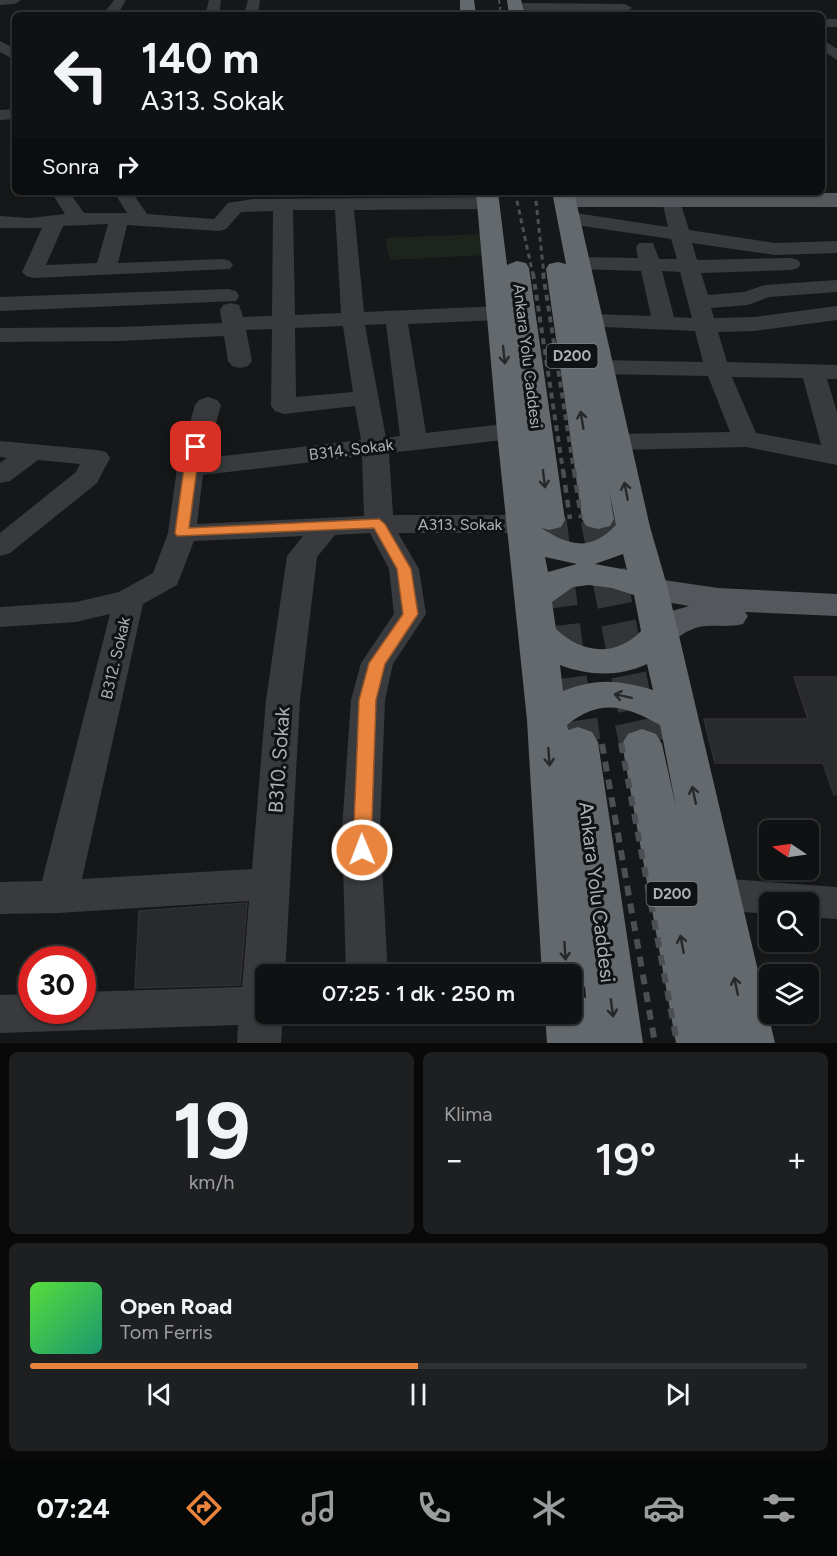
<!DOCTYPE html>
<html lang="tr">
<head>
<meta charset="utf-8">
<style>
	:root { --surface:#101112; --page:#1e1f20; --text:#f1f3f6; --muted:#9c9d9f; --line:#303132; --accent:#e8843e }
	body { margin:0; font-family:Figtree,sans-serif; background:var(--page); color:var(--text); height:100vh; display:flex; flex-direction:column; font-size:22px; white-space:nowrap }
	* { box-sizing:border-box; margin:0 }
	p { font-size:20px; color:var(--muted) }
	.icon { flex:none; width:33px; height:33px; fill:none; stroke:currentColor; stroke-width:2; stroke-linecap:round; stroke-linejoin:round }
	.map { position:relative; height:1043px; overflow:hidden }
	.side { display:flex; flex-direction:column; gap:9px; padding:9px; background:#09090a; flex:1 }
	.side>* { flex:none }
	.top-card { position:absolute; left:12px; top:12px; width:813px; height:183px; border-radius:9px; box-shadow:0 2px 4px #0004,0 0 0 2px var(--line); background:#101112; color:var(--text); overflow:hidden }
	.needle { width:39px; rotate:283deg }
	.buttons { position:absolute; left:759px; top:820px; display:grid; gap:12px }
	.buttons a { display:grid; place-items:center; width:60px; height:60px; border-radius:9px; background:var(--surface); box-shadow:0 2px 4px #0004,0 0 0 2px var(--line); font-size:30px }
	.speed { position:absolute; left:18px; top:946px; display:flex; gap:12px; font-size:30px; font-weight:700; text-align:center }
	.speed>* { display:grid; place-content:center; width:78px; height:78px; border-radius:50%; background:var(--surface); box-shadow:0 2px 4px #0004,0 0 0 2px var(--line); line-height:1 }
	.speed .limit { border:9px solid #d22; background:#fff; color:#111 }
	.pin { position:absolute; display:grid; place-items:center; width:51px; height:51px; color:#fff; margin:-26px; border-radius:12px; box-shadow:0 3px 9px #0006 }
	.me { position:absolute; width:66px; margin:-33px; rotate:359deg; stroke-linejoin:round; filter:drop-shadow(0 0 4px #0008) }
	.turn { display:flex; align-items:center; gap:21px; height:126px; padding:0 30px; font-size:27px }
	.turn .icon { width:78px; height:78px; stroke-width:2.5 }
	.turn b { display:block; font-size:42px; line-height:51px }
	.then { display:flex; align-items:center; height:57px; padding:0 30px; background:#0003; gap:12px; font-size:22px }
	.big { font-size:45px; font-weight:600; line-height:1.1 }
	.side .tile { flex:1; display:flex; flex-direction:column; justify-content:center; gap:9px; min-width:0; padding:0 21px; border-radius:9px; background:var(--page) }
	.side .dial { align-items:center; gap:0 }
	.dial b { font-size:78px; line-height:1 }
	.song { display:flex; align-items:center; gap:18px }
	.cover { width:72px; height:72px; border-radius:9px; background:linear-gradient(135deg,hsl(110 70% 55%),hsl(160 70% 35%)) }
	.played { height:6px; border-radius:3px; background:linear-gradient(90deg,var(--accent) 50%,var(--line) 50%) }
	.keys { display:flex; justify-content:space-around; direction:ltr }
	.heat { display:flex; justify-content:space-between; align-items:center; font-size:33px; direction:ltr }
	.side .tiles { flex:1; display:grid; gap:9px; grid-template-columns:1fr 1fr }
	.tile:last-child { grid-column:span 2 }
	.trip { position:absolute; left:255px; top:964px; width:327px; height:60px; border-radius:9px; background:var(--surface); box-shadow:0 2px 4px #0004,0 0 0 2px var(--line); font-weight:600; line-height:60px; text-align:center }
	.menu { display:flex; height:96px; justify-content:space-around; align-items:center; background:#060707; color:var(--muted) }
	.menu .icon { width:42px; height:42px }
	.menu .on { color:var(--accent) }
	.menu b { font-size:27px; color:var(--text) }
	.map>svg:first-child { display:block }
	.green { fill:#1d231d }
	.building { fill:#292a2c; stroke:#303134; stroke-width:1.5 }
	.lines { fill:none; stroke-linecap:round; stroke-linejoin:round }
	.highway-tunnel-far1 { stroke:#333638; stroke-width:35; stroke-dasharray:35 18; stroke-linecap:butt }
	.highway-tunnel { stroke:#333638; stroke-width:45; stroke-dasharray:45 22; stroke-linecap:butt }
	.minor { fill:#383a3d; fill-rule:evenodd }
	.major { fill:#54575c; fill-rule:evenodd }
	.highway { fill:#64696e; fill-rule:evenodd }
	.rail-far4 { stroke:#4b4e52; stroke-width:2; stroke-dasharray:4 3; stroke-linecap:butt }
	.rail-far3 { stroke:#4b4e52; stroke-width:3; stroke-dasharray:5 4; stroke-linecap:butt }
	.rail-far2 { stroke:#4b4e52; stroke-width:4; stroke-dasharray:6 5; stroke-linecap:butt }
	.rail-far1 { stroke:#4b4e52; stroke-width:4.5; stroke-dasharray:8 7; stroke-linecap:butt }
	.rail { stroke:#4b4e52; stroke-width:6; stroke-dasharray:10 8; stroke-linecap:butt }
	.oneway { stroke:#26282a }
	.route { fill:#e8843e; stroke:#975628; stroke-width:1.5 }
	.labels { text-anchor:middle; stroke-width:6; stroke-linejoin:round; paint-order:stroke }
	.shield { fill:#111213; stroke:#7b8186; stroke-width:1.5 }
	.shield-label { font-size:15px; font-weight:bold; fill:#a9b1b7 }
	.street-label { font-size:16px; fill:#a9b1b7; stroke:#111213 }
	.near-street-label { font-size:20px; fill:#a9b1b7; stroke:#111213 }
</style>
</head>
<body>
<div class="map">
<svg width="837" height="1043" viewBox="0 0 837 1043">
	<rect width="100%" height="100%" fill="#161718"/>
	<!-- green -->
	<path class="green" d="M480,234L488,255L390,260L385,238Z"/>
	<!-- building -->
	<g class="building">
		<path d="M794,677H837V794L834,795L823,763H715L704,719H808Z"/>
		<path d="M247,903L240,985L135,988L139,911Z"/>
	</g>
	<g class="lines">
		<!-- highway-tunnel-far1 -->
		<g class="highway-tunnel-far1">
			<path d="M598,519L638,722"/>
			<path d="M549,520L575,722"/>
		</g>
		<!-- highway-tunnel -->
		<g class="highway-tunnel">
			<path d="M575,721L578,742"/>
			<path d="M637,721L642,744"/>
		</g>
		<!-- minor -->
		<g class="minor">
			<path d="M0,0H21L15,4L0,5Z"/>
			<path d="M114,0H126L119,12L120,15H106L105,12Z"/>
			<path d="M209,0H221L219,15H205Z"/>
			<path d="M248,0H260L258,15H244Z"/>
			<path d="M525,3L625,4L632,8L625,12L520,10L518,7L520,4Z"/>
			<rect x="822" y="19" width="15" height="8"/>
			<path d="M822,39L837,49V60L822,50Z"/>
			<path d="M0,41L15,49V60L0,52Z"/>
			<path d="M15,109V119L0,120V110Z"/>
			<path d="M51,192H69L84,213H127L114,192H132L147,214L214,219L228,203L253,199L488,197L495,199L497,203L495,207L488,209L354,210L364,312L500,306L508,308L511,313L508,318L500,320L408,324L426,433L512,423L521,426L525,431L521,436L512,439L389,453L393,515H523L533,518L537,524L533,530L523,533H398L419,569L426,614L393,664L385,700L380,829L388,975H346L342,829L351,700L361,663L394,614L389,569L370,533L335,535L317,557L300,700L285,975H266V1014H283L281,1043H237L238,1025L0,1033V995L32,994V1011H82V992L242,987L249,901L58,913L0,914V882L42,881L110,614L76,622L0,627V607L76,602L119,592L153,573L168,533L177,468L195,405L199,400L208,397L217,400L221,405L206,458L361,440L355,406L284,414L275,411L271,406L272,329L246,330L252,361L248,366L240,368L232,366L228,361L224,336L120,341L0,342V328L120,327L222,323L220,310L223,305L231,303L239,305L243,317L272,316L273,211L241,212L226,229L219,231L127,225L118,263L223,259L230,261L233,265L230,269L33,278L26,276L22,272L42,228H0V216L30,218L65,214ZM293,210H335L341,313L295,315ZM108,224L97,263L46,265L63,226ZM386,324L400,436L386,438L365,325ZM343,326L353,392L296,397L295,328ZM362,456L364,516L197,524L203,475ZM303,536L287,556L266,700L252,869L82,879L143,604L177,585L194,541Z"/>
			<path d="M671,195L678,197L680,201L689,230L775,243L837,241V253L775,255L692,243L697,260L791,258L798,260L801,264L798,268L791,270L701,273L708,295L744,292L765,285L837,280V292L769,297L748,305L711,308L714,318L755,317L837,306V320L755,331L718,332L727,362L837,365V379H827L837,412V465L746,447L617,450L608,448L604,442L608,436L617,434L730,432L708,376L600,374L592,372L588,367L592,362L600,360L703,362L695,331L582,326L579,321L582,316L590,314L651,316L641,271L577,269L570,267L567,263L570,259L577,257L638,258L636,247L639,243H653L659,259H677L671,239L569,224L562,222L559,218L562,214L569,212L668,227L662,201L664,197ZM662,271L680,272L692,318L674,317ZM732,377L803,378L821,445L756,433Z"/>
			<path d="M228,289L236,291L239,296L236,301L0,311V297Z"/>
			<path d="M0,441L97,450L106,452L110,458L97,483L10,553L0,556V533L76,472L80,464L38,460L10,481L0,483V463L7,458L0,457Z"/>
			<path d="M716,878L837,887V919L808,917V903H770V914L716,910L702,905L696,894L702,883Z"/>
		</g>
		<!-- major -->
		<g class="major">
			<path d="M566,193H837V207H566L558,205L555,200L558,195Z"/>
			<path d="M650,578L718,588L837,594V616L745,612L748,616L743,624C728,628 714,624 699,627C676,633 673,650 646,643L641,634C651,617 671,611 689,606L638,597L632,589L638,581Z"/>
		</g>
		<!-- highway -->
		<g class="highway">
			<path d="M460,0H474L476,15H460Z"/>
			<path d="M507,0H521L525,15H509Z"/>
			<path d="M476,192H498L507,265L517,261L526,263L529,268L565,520L561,527L549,530L541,528C570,546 590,552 616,525L609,490L614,519L610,526L598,529L586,526L582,519L546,269L549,264L558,262L566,264L552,192H574L650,527L668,589L775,1043H676L622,744L628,734L642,729L656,734L662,744L676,807L660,725C625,706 601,698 567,725L568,730L578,727L592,732L598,742L643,1043H547L545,1014H572V975H542L527,720L498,442ZM623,554L627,570L595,564ZM545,557L577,564L548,572ZM589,585L612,588L634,595L641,631C615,658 581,653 556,629L552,602L573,587ZM647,664L653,690C618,680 597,678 563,691L560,665C589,676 619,677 647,664ZM585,986L586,998L574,993L583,990Z"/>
		</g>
		<!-- rail-far4 -->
		<path class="rail-far4" d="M499,0L501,15"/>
		<!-- rail-far3 -->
		<g class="rail-far3">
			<path d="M515,192L533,275"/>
			<path d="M535,192L544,275"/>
		</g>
		<!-- rail-far2 -->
		<g class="rail-far2">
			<path d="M533,273L563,471"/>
			<path d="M543,273L574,471"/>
		</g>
		<!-- rail-far1 -->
		<g class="rail-far1">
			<path d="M563,470L570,519"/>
			<path d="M574,470L581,518"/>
		</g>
		<!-- rail -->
		<g class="rail">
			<path d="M621,743L677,1043"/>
			<path d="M602,744L655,1043"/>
		</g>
	</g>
	<!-- one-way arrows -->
	<defs><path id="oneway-shaft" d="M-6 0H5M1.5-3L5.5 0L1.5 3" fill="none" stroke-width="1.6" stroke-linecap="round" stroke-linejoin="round" transform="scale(1.5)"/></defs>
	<g class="oneway">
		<use href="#oneway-shaft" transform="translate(504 355) rotate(84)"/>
		<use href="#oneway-shaft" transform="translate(582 420) rotate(-99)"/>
		<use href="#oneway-shaft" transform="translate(544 479) rotate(83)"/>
		<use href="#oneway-shaft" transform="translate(626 491) rotate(-101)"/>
		<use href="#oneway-shaft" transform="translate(623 696) rotate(-168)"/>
		<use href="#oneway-shaft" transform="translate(549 757) rotate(86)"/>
		<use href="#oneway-shaft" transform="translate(694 795) rotate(-102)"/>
		<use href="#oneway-shaft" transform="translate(682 944) rotate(-101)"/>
		<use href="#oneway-shaft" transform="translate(565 951) rotate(86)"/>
		<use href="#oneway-shaft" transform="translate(736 986) rotate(-102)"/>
		<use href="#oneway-shaft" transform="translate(612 1008) rotate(82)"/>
	</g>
	<!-- route -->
	<path class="route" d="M196,443L202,447L197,468L189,528L379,519L385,524L411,569L418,614L385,664L376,700L371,850L369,855L362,857L356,855L353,850L359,700L369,663L403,614L397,569L374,528L177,536L175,533L184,468L190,447Z"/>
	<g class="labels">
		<!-- shield labels -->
		<g class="shield">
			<rect x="546.5" y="344" width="51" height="24" rx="4.5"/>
			<rect x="646.5" y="882" width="51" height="24" rx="4.5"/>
		</g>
		<g class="shield-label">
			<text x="572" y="361">D200</text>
			<text x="672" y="899">D200</text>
		</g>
		<!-- street labels -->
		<g class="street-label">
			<text transform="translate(528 356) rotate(83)" y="6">Ankara Yolu Caddesi</text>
			<text transform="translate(351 449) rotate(-7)" y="6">B314. Sokak</text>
			<text x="460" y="530">A313. Sokak</text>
			<text transform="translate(115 658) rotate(-77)" y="6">B312. Sokak</text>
		</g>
		<!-- near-street labels -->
		<g class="near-street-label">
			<text transform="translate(279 760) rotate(-86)" y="7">B310. Sokak</text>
			<text transform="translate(597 892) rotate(83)" y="7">Ankara Yolu Caddesi</text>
		</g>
	</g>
</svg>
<div class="buttons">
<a><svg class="needle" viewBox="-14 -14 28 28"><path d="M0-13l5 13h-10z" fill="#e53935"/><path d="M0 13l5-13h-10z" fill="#9c9d9f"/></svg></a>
<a><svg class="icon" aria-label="search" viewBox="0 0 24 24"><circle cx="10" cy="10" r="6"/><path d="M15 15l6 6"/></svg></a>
<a><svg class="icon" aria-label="layers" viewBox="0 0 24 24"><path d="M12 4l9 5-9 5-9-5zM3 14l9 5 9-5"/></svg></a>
</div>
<div class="speed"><div class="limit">30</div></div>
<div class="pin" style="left:196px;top:447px;background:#d93025"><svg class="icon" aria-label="arrive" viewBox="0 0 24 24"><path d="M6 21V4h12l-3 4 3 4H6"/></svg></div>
<svg class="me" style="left:362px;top:850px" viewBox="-20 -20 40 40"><circle r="17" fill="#e8843e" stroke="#fff" stroke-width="3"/><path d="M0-11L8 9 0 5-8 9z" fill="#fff"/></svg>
<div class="trip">07:25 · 1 dk · 250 m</div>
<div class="top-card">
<div class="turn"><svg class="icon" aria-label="left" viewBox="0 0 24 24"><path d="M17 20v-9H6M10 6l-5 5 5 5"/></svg><div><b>140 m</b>A313. Sokak</div></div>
<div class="then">Sonra<svg class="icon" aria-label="right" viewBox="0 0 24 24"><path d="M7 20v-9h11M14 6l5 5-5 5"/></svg></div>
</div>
</div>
<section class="side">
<div class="tiles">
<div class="tile dial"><b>19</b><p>km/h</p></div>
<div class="tile"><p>Klima</p>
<div class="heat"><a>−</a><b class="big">19°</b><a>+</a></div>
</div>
<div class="tile">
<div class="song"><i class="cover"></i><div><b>Open Road</b><p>Tom Ferris</p></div></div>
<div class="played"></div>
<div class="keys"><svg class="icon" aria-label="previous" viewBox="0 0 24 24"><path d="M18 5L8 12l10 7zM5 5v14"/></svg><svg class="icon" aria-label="pause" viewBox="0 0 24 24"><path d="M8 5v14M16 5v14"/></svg><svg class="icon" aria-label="next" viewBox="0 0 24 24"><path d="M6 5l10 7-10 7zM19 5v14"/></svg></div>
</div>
</div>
</section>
<nav class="menu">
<b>07:24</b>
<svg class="icon on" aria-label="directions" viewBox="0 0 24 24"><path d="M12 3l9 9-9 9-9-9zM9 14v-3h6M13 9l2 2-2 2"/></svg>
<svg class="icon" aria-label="music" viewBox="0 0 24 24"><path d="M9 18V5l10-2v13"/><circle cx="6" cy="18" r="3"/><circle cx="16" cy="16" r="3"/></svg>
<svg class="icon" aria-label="phone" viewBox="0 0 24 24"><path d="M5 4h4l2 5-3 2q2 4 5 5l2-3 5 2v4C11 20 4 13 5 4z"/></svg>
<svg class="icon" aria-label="climate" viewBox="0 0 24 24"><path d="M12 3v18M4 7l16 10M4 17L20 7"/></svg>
<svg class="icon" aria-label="car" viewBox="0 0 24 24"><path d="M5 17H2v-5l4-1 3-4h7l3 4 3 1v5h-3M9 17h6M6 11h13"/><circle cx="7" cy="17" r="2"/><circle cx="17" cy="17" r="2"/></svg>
<svg class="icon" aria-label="filters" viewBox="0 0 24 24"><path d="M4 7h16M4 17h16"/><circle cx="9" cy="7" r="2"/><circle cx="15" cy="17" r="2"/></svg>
</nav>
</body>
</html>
